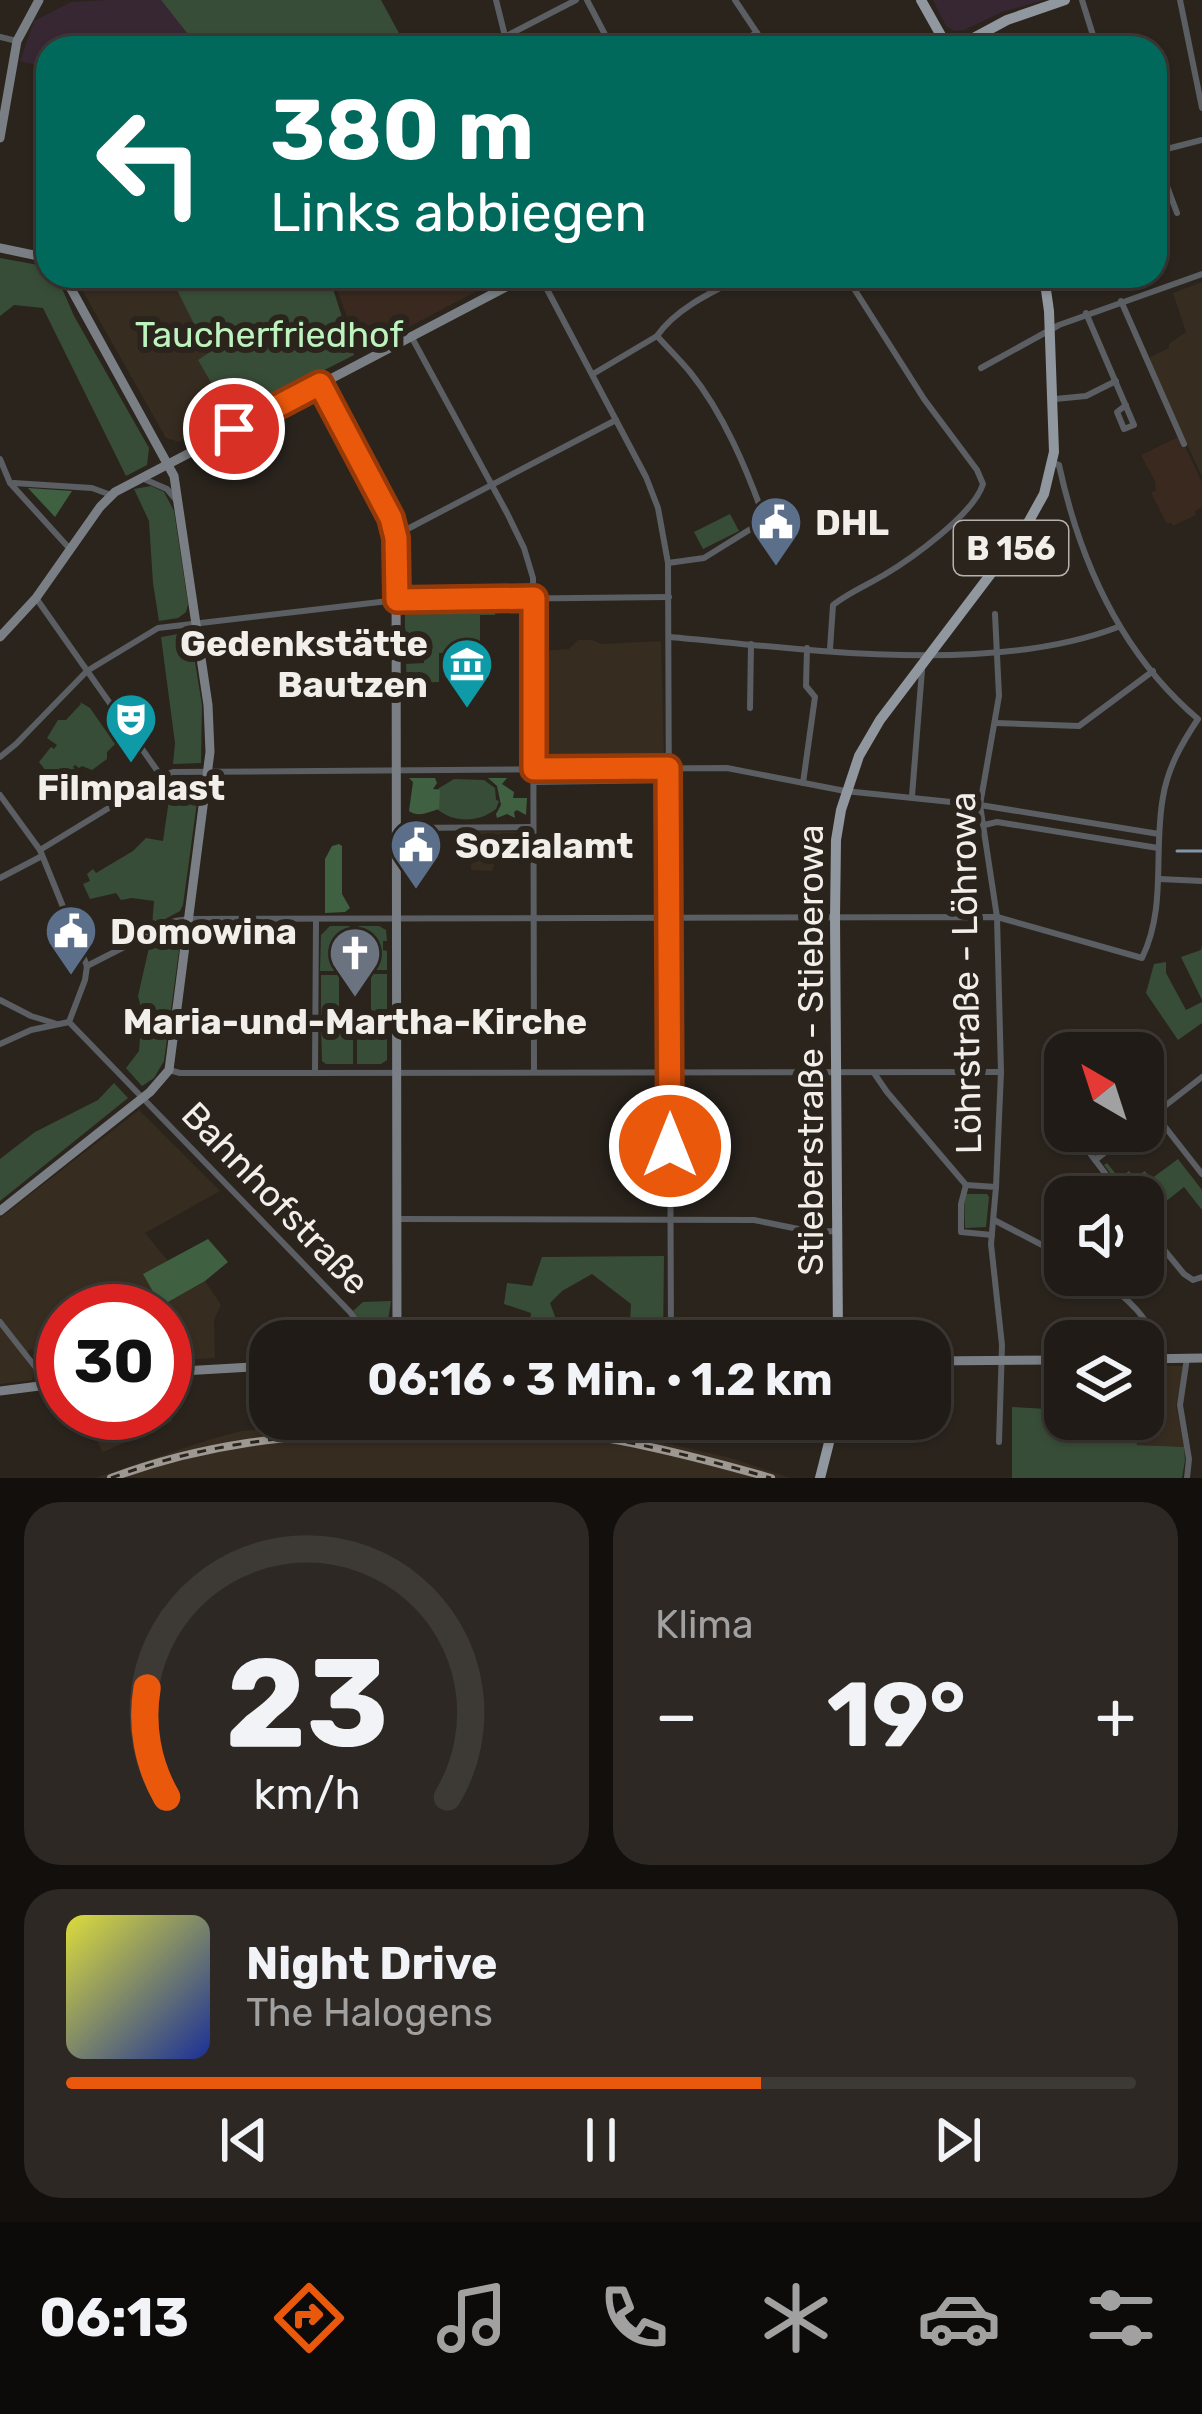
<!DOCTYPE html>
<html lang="de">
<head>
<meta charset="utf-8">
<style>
	:root { --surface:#201b16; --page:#2d2823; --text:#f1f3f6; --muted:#a2a1a1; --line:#3d3935; --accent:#ea580c }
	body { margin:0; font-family:Rubik,sans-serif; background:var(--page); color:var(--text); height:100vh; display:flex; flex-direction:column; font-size:45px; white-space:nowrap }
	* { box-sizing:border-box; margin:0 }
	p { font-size:39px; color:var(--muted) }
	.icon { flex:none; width:66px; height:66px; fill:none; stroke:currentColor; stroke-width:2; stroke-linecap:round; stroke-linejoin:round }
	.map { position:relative; height:1478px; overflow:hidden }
	.sheet { display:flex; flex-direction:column; gap:24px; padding:24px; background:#120f0c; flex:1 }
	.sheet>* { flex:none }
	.top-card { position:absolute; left:36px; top:36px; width:1131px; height:252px; border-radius:36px; box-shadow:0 3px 9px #0004,0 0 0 3px var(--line); background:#00695c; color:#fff; overflow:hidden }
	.needle { width:78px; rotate:321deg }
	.controls { position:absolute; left:1044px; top:1032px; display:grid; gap:24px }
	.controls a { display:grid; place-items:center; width:120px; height:120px; border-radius:24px; background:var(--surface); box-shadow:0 3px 9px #0004,0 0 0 3px var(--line); font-size:60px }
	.speed { position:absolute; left:36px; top:1284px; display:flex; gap:24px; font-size:60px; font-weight:700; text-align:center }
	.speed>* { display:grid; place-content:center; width:156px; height:156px; border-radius:50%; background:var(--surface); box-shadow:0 3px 9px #0004,0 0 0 3px var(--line); line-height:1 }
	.speed .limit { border:18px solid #d22; background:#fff; color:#111 }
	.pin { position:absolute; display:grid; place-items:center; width:102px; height:102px; color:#fff; margin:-51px; border:6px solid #fff; border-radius:50%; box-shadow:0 3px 12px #0007 }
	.me { position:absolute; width:132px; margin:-66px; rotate:0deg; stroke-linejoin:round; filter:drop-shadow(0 0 9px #0008) }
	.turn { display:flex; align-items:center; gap:42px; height:252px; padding:0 36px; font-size:54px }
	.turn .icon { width:156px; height:156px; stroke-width:2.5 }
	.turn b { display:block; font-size:84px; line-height:102px }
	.big { font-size:90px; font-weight:700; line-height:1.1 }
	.sheet .widget { flex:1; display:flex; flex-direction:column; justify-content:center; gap:18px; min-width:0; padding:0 42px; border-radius:36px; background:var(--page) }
	.sheet .dial { align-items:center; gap:0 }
	.dial svg { height:312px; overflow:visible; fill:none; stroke:var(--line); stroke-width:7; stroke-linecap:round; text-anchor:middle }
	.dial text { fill:var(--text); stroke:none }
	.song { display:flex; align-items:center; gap:36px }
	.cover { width:144px; height:144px; border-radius:18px; background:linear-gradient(135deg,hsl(60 70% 55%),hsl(230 70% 35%)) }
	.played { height:12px; border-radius:6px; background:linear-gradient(90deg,var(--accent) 65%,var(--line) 65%) }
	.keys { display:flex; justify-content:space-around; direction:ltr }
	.heat { display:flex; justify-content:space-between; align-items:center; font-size:66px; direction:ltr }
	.sheet .tiles { flex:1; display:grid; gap:24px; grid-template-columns:1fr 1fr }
	.widget:last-child { grid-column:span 2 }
	.trip { position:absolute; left:249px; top:1320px; width:702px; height:120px; border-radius:36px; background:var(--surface); box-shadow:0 3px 9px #0004,0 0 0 3px var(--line); font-weight:700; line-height:120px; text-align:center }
	.dock { display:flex; height:192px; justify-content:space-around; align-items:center; background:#0d0b09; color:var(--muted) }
	.dock .icon { width:84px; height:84px }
	.dock .current { color:var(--accent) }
	.dock b { font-size:54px; color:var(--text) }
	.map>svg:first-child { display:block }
	.commercial { fill:#372732 }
	.industrial { fill:#39291f }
	.built { fill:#372c20 }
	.green { fill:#384d38 }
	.forest { fill:#406042 }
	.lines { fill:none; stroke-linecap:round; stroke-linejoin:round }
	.stream { stroke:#8196aa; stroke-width:3 }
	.street { stroke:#5b5e62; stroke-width:6 }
	.secondary { stroke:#7a7f85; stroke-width:9 }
	.primary { stroke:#91979f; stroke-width:10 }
	.rail-casing { stroke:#9d9892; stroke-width:8 }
	.rail { stroke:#2a241d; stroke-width:3; stroke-dasharray:9; stroke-linecap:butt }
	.route-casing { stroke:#983908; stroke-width:30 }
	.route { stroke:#ea580c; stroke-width:21 }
	.labels { text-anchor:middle; stroke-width:12; stroke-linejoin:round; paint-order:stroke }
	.shield { fill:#2a241d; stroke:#b6b1ac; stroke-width:3 }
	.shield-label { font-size:33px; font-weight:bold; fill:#f2eee9 }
	.park-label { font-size:36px; fill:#bcf3be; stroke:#2a241d }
	.poi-label { font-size:36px; font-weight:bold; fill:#f2eee9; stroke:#2a241d; text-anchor:start }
	.street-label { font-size:36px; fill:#f2eee9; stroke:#2a241d }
</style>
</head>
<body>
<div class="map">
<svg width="1202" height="1478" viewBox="0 0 1202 1478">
	<rect width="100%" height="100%" fill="#2a241d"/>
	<!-- commercial -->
	<g class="commercial">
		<path d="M108,0H161L200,47L48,48V109L43,99L41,66L20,61L34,21L71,2Z"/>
		<path d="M933,0H1044L1002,12L964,30L954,31L946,26Z"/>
	</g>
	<!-- industrial -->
	<g class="industrial">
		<path d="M332,276H505L360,353Z"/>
		<path d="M1180,436L1202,482V507L1195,511L1196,515L1173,526L1171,523L1167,524L1151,493L1156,490L1155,481L1141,455Z"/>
	</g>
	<!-- built -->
	<g class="built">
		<path d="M81,276H170L199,334L213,351L199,361L231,417L179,442L166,438L76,279Z"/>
		<path d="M1202,282V477L1148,358L1169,348V344L1186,332L1173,293Z"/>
		<path d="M578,640H592L602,644L661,641L664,760L658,765H539L538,651L569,649Z"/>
		<path d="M473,831L529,832L530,859H496L492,871L471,870Z"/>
		<path d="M139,1110L220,1191L145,1233L168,1261L144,1275L161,1306L205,1281L221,1305L214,1320L215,1358L165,1361V1311H128L117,1297L94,1311H63V1376L53,1375L31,1349L22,1355L34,1372L32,1380L0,1384V1218Z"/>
		<path d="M1143,1366H1184L1176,1405L1184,1447L1136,1445L1134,1419H1143Z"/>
		<path d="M168,1377L172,1422L103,1452L81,1413H165V1378Z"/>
		<path d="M310,1419H510L588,1428L591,1419H605L603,1429L731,1458L790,1478H95L211,1439L241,1431L309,1425Z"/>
	</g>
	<!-- green -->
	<g class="green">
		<path d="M161,0H381L407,48H199Z"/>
		<path d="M0,258L44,266L48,276H52L61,286L74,316L149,448L147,465L126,476L43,308L14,305L0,316Z"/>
		<path d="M170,276H329L354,355L231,417L198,360L213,350L199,334Z"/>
		<path d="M151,486L164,492L174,511L188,604L186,612L178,618L159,621L153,583L149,521L134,489Z"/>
		<path d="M730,514L739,531L703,549L694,532Z"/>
		<path d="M408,608H495V615H480V653H439V682L407,683L406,664L424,663L423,644L405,645V610Z"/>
		<path d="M190,632L202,705L201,763L173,764L175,743L161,637Z"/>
		<path d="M80,702L90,708L115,744L107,752V759L92,770L82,766L79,768L75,765L73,767L76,771L62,780L54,781L39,762L51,747L54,749L57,745L47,738L58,720H66L81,704Z"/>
		<path d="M172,779L200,780L183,905L180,911L152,926L154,901L132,898L121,900L116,893L90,899L83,884L90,881L87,874L93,869L96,873L133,851L146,838L163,841Z"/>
		<path d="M454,779L484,780L495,788L496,800L499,801L496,809C478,823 454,823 437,809L439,808L436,790Z"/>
		<path d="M330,926H349L353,929V954L341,960L338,971H320L321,935Z"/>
		<path d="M359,926H379L386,930L387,941H383V950L387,951V970H371L368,960L356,954V928Z"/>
		<path d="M177,927L181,936L164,1061L154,1078L142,1086L126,1068L139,1051L142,1012L138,996L151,939Z"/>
		<path d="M1202,945V1000L1181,957L1201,950Z"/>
		<path d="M1166,962V973L1186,1010L1202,1002V1023L1178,1040L1146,993L1154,964Z"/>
		<rect x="371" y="974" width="16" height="45"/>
		<rect x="321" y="975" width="18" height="45"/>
		<path d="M371,1023H387V1060L381,1064H357V1040L368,1034Z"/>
		<path d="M321,1024H339L342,1034L353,1040V1064H326L322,1061Z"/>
		<path d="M114,1083L128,1098L0,1201V1159L35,1132L98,1100Z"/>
		<path d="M1178,1159L1202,1190V1210L1184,1187L1145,1218L1143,1197H1129L1104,1165L1107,1163L1119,1178L1129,1171L1135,1177L1145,1171L1151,1179Z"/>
		<path d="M964,1194H987L989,1197L986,1227L965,1228Z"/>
		<path d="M664,1256L663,1341H629L631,1304L592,1274L562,1291L550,1303L564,1341H528L531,1313L504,1304L507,1283L532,1286L542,1257Z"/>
		<path d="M391,1301L387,1327L384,1330V1339L388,1341H363L362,1323L353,1311L363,1302Z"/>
		<path d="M1012,1407L1065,1410V1419H1134L1137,1445L1184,1447L1185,1460L1182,1478H1012Z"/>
	</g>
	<!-- forest -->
	<g class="forest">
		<path d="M28,488L72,491L55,517Z"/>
		<path d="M409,778H435L437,783L433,789L440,790L439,809C428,812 419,818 409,811L413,782Z"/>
		<path d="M488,778H507L502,784L514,792L513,798H527L526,815L517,810L514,812L515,818L507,814L497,818L496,814L501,805L497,786Z"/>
		<path d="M339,844L342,846V894L350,908L345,912L325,913V859L332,846Z"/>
		<path d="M208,1239L228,1262L205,1281L161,1306L143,1274Z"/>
	</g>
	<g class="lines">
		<!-- stream -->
		<path class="stream" d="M1177,851H1202"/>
		<!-- street -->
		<g class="street">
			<path d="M496,0L505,36"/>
			<path d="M587,0L612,48"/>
			<path d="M735,0L767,48"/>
			<path d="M1082,0L1097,48"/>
			<path d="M1180,0L1202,108"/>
			<path d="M0,37L17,41"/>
			<path d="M483,48L576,0"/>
			<path d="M728,48L757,33"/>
			<path d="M1155,152L1202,140"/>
			<path d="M1155,164L1162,173L1177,213"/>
			<path d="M540,276L646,477L658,508L668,563L671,1341"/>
			<path d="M1121,301L1184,444"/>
			<path d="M1086,313L1134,425L1124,429L1117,412L1126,405"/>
			<path d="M411,336L507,513L524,548L533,578L534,1071"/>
			<path d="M657,336C668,348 680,360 690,372C724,414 747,470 765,520L704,558L668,563"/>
			<path d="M981,368L1059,325L1202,274"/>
			<path d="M593,374L657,336C676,308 714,291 744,276"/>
			<path d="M1055,399L1086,396L1116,381"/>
			<path d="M0,459L10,483L69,548"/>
			<path d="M144,479L167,489L177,501"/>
			<path d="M14,483L92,488L111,495"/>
			<path d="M396,535L616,420"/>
			<path d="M36,598L161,776"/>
			<path d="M995,614L999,696L980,805L997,917L1001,1072L996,1187"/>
			<path d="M670,637C804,649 991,676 1118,627"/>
			<path d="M830,649L833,605C848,593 867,585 884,575C911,559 974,514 983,484L977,470L924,399L846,276"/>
			<path d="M750,708L751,644"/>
			<path d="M996,723L1079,726L1153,671"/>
			<path d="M0,757L16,744L87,671L158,628L397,600L669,597"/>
			<path d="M534,782L668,780"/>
			<path d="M803,783L815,697L806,686L807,648"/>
			<path d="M0,795L40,850L87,966"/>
			<path d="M912,796L922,670"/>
			<path d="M984,825L997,822L1158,848"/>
			<path d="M398,828L532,827"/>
			<path d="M40,850L161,776L173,772L727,768L845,791L980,805L1159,834"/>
			<path d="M0,878L42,856"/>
			<path d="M1160,879L1202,881"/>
			<path d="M87,966L175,921L189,919L997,917L1142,958C1167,907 1153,851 1163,797C1168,767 1182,743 1198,719C1120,653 1080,562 1059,465L1052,463"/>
			<path d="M0,1000L31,1016L57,1024"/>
			<path d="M69,1022L350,1312L356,1320L358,1341"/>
			<path d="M69,1022L85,980L87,966"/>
			<path d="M0,1044L31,1030L69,1022"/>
			<path d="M1133,1053L1138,1050"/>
			<path d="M169,1070L180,1073H294L1001,1072"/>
			<path d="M315,1073L316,921"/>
			<path d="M874,1073L887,1092L966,1185"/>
			<path d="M1155,1114L1202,1174"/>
			<path d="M1143,1123L1202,1077"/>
			<path d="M1073,1131L1095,1160"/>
			<path d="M966,1185L996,1187L991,1244L1002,1345L999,1442"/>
			<path d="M966,1185L961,1204V1232L992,1235"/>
			<path d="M1123,1197L1095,1160L1133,1131"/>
			<path d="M398,1219L754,1220L813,1232L836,1231"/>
			<path d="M994,1220L1065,1257"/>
			<path d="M1143,1224L1184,1274L1193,1280L1202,1277"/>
			<path d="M1094,1275C1125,1295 1155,1320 1160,1359"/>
			<path d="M0,1322L36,1368L41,1386"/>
			<path d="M1187,1358L1180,1405L1189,1459L1187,1478"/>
		</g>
		<!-- secondary -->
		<g class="secondary">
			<path d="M0,138L17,41L39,0"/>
			<path d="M0,248L48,258"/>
			<path d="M320,384L391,518L396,535L397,1341"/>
			<path d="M0,637L36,598L100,507L115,492L527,276"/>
			<path d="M0,1211L150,1092L169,1070L210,752L208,705L174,476L64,276"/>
			<path d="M1143,1359L1202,1358"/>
			<path d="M930,1361L1065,1360"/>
			<path d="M165,1372L270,1366"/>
			<path d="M0,1391L63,1383"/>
		</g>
		<!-- primary -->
		<g class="primary">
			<path d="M921,0L948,48"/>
			<path d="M955,48L1007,20L1065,0"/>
			<path d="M838,1341L835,917L836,840L841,810L859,756L880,720L1024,530L1044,494L1054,452L1049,311L1044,276"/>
			<path d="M820,1478L835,1419"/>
		</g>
		<!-- rail casing -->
		<g class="rail-casing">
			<path id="rail" d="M111,1478C208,1442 288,1436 390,1430C442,1427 494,1423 546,1429C622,1438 697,1457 771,1478"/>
		</g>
		<!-- rail -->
		<use href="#rail" class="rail"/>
	</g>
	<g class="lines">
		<!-- route casing -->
		<g class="route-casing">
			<path id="route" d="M234,429L320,384L391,518L396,538L397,600L534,598V769L668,768L670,1146"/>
		</g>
		<!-- route -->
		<use href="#route" class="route"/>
	</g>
	<!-- icons -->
	<defs>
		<g id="civic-pin" transform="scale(2.7)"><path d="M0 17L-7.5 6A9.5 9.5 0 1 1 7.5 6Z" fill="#5c6f8a" stroke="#2a241d"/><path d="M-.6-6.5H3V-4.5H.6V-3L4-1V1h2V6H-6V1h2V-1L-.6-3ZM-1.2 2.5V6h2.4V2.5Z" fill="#fff"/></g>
		<g id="museum-pin" transform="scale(2.7)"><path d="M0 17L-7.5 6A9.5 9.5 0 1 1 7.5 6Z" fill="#0f9aa8" stroke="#2a241d"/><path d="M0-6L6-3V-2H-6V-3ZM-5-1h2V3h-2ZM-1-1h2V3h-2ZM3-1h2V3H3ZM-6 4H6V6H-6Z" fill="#fff"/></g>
		<g id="theatre-pin" transform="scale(2.7)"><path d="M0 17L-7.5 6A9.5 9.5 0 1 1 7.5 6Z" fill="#0f9aa8" stroke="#2a241d"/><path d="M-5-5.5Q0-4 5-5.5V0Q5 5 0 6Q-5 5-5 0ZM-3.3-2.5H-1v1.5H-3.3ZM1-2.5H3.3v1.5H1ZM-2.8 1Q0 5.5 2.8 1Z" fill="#fff"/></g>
		<g id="church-pin" transform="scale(2.7)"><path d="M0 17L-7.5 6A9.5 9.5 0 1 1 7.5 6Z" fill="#6b7280" stroke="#2a241d"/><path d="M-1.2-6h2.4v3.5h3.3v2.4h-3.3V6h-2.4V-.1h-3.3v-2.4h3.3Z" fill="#fff"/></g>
	</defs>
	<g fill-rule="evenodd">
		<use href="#civic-pin" x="776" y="522"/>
		<use href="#museum-pin" x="467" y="664"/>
		<use href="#theatre-pin" x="131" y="719"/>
		<use href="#civic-pin" x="416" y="845"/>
		<use href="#civic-pin" x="71" y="931"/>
		<use href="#church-pin" x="355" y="953"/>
	</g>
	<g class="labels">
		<!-- shield labels -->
		<rect class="shield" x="954" y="521" width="114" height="54" rx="9"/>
		<g class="shield-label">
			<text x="1011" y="560">B 156</text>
		</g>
		<!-- park labels -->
		<g class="park-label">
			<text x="269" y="347">Taucherfriedhof</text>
		</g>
		<!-- poi labels -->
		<g class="poi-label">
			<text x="815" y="535">DHL</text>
			<text x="428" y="656" text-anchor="end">Gedenkstätte<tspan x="428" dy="41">Bautzen</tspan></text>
			<text x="131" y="800" text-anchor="middle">Filmpalast</text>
			<text x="455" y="858">Sozialamt</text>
			<text x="110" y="944">Domowina</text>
			<text x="355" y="1034" text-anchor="middle">Maria-und-Martha-Kirche</text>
		</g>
		<!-- street labels -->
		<g class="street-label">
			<text transform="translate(965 973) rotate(-91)" y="13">Löhrstraße - Löhrowa</text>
			<text transform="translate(810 1050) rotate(-90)" y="13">Stieberstraße - Stieberowa</text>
			<text transform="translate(276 1198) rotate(46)" y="13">Bahnhofstraße</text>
		</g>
	</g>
</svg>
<div class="controls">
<a><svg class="needle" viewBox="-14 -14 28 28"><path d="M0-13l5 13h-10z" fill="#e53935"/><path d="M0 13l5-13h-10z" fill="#a2a1a1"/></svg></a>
<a><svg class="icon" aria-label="sound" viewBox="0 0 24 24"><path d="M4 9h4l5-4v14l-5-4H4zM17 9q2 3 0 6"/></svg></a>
<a><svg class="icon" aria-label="layers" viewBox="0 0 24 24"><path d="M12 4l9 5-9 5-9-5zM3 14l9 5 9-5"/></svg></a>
</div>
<div class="speed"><div class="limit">30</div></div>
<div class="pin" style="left:234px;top:429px;background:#d93025"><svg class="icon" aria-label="arrive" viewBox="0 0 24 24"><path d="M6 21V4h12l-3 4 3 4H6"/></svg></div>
<svg class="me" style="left:670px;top:1146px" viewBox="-20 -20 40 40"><circle r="17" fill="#ea580c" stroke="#fff" stroke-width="3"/><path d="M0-11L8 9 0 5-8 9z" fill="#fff"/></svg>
<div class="trip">06:16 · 3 Min. · 1.2 km</div>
<div class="top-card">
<div class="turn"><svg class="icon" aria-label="left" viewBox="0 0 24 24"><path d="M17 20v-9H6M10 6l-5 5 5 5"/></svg><div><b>380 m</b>Links abbiegen</div></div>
</div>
</div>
<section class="sheet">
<div class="tiles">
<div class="widget dial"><svg viewBox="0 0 100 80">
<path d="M14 69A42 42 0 1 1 86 69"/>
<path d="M14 69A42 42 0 0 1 9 41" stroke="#ea580c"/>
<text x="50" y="56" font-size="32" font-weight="700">23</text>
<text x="50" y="72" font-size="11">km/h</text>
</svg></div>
<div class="widget"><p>Klima</p>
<div class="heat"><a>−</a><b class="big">19°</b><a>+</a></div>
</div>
<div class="widget">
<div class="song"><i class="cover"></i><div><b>Night Drive</b><p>The Halogens</p></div></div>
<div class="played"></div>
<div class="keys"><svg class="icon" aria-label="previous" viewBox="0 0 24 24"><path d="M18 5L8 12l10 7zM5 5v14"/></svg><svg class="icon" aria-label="pause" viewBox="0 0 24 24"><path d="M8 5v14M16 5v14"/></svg><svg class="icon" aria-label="next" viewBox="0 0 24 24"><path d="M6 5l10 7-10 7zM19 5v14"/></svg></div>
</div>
</div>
</section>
<nav class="dock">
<b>06:13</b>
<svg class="icon current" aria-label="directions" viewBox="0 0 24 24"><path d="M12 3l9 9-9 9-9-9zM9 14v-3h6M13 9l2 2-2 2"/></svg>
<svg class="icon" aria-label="music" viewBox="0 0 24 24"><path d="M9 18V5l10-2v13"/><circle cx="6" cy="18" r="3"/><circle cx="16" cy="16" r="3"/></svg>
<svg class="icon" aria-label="phone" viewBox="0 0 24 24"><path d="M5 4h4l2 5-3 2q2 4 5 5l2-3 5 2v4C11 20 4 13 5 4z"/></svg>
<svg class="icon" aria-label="climate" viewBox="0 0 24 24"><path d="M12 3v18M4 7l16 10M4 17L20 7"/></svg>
<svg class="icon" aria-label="car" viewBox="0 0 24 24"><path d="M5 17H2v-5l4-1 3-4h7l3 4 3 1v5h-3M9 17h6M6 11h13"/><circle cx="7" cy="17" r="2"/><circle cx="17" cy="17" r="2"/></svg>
<svg class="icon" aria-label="filters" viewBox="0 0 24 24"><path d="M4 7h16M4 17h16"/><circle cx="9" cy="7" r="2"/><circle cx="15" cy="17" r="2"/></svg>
</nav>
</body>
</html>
